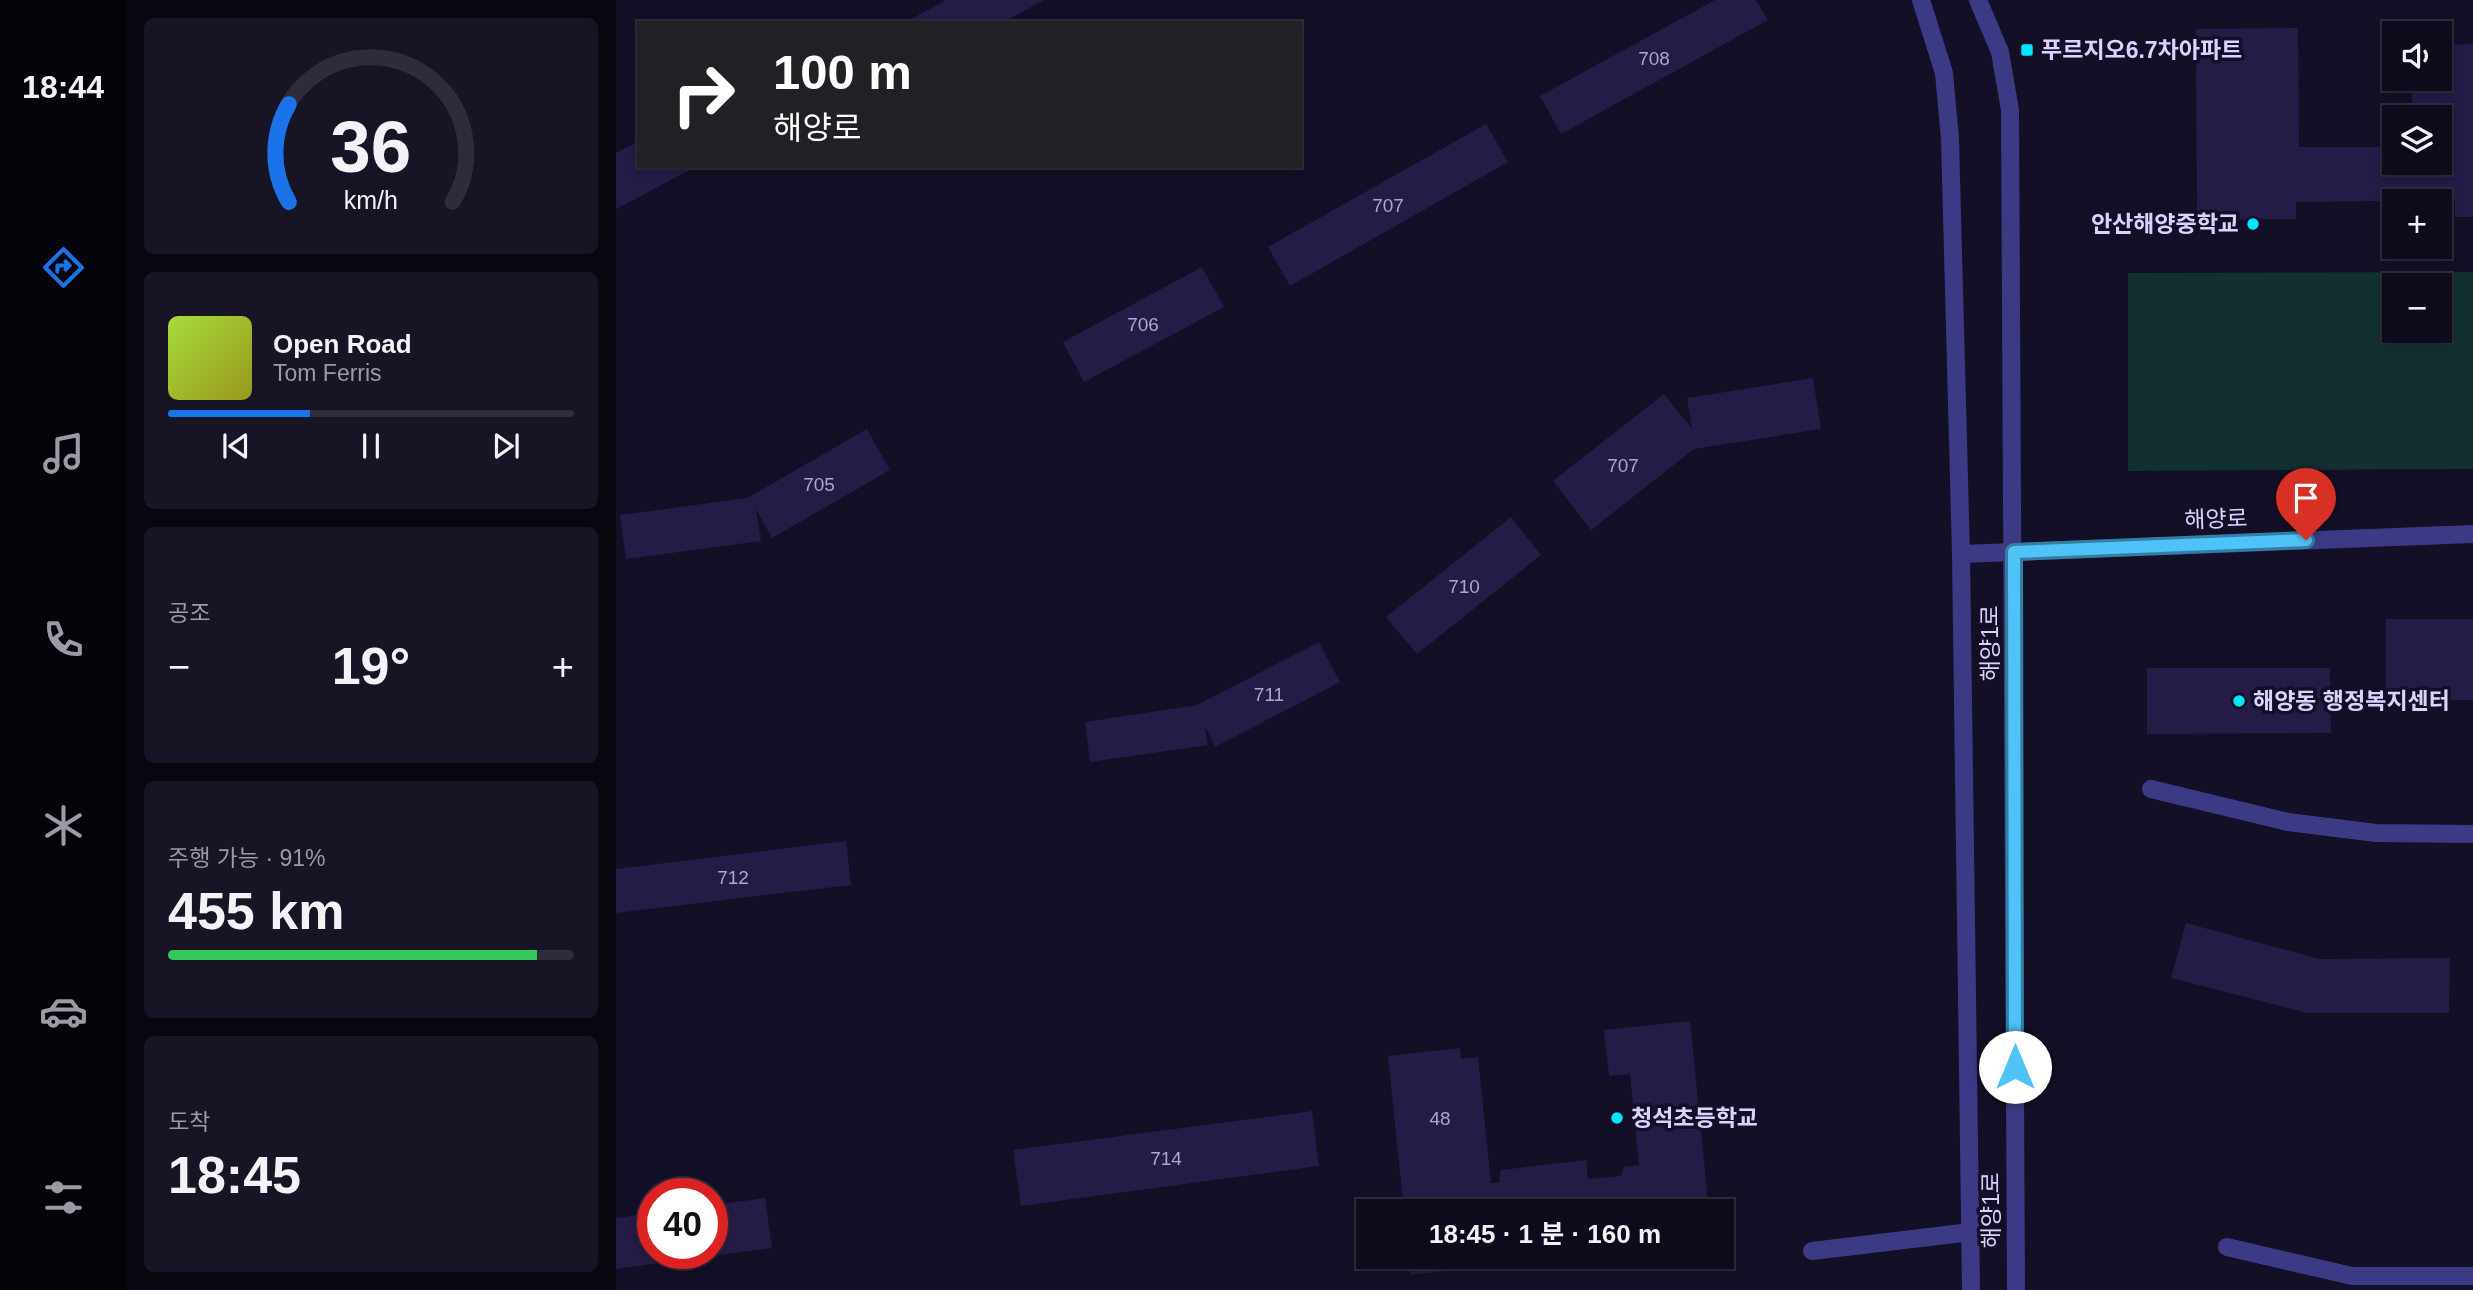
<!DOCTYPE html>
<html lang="ko">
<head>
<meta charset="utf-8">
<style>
	:root { --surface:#0e0b1c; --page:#171425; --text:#f1f3f6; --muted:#9b9ba3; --line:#2e2b3b; --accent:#1a73e8 }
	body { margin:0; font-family:Helvetica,"Noto Sans KR",sans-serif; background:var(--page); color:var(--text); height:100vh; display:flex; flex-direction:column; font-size:26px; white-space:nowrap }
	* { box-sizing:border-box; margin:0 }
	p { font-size:23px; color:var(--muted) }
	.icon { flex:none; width:38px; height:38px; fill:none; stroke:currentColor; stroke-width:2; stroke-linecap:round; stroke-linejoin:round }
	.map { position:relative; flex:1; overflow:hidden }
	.side { display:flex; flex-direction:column; gap:18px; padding:18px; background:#08060f; width:490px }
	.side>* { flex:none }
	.banner { position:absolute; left:21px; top:21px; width:665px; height:147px; border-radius:0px; box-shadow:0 4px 10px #0003,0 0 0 2px var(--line); background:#202124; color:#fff; overflow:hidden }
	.tools { position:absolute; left:1766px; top:21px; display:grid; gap:14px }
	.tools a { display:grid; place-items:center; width:70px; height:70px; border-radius:0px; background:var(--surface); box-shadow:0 4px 10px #0003,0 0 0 2px var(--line); font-size:35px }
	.speed { position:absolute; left:21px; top:1178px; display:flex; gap:14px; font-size:35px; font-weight:700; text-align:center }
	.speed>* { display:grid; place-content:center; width:91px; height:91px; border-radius:50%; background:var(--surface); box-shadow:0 4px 10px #0003,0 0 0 2px var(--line); line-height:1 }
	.speed .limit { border:10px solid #d22; background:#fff; color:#111 }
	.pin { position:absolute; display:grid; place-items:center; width:60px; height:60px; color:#fff; margin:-72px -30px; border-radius:50% 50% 50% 0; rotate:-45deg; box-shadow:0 0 7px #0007 }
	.pin .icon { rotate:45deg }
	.me { position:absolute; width:77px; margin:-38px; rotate:0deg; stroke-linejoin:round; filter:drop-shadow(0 0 5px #0008) }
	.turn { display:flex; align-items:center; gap:24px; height:147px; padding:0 21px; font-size:32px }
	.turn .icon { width:91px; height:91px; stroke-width:2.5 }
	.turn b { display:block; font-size:49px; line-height:60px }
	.big { font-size:52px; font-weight:700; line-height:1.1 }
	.side .card { flex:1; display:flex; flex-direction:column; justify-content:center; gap:10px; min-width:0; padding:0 24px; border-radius:10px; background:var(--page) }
	.side .dial { align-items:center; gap:0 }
	.dial svg { height:182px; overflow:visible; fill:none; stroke:var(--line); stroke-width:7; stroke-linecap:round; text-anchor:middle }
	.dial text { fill:var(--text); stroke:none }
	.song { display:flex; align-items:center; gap:21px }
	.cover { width:84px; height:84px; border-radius:10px; background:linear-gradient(135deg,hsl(80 70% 55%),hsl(60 70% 35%)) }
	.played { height:7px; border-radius:4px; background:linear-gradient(90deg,var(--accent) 35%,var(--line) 35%) }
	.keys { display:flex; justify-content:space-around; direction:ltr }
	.heat { display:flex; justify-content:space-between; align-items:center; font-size:38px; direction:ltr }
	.charge { height:10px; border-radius:5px; background:linear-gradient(90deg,#34c759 91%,var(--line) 0) }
	.trip { position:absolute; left:740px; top:1199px; width:378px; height:70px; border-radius:0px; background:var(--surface); box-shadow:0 4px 10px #0003,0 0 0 2px var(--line); font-weight:700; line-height:70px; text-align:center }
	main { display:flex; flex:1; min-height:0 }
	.dock { display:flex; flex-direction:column; width:126px; justify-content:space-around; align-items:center; background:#06040b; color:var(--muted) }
	.dock .icon { width:49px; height:49px }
	.dock .active { color:var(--accent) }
	.dock b { font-size:32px; color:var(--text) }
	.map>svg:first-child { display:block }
	.green { fill:#12302f; fill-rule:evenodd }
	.building { fill:#241b47 }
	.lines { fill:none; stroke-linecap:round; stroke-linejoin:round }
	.minor { stroke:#3d3a85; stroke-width:18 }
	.route-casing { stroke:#337fa1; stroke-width:18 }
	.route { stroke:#4fc3f7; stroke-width:12 }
	.poi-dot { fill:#00e5ff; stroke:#130f26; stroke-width:2.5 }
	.labels { text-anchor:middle; stroke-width:7; stroke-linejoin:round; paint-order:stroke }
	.number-label { font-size:19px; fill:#aca6d1 }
	.poi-label { font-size:23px; font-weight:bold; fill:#d9d4ff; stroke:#130f26; text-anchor:start }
	.street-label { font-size:23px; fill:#d9d4ff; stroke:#130f26 }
</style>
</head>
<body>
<main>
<nav class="dock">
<b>18:44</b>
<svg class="icon active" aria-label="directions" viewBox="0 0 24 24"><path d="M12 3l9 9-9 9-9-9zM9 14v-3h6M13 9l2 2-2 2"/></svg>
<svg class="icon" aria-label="music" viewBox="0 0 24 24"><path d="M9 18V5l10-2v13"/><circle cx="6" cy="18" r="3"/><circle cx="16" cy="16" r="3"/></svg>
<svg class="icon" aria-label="phone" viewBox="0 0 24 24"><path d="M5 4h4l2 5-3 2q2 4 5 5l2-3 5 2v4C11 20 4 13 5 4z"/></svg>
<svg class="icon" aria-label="climate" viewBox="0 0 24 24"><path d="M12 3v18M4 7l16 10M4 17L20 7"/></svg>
<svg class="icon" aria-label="car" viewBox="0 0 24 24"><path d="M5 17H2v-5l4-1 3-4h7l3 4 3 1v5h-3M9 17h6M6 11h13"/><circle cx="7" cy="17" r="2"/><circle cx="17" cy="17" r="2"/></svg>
<svg class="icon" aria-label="filters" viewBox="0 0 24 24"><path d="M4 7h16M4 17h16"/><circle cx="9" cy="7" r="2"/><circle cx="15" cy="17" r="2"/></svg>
</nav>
<section class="side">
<div class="card dial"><svg viewBox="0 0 100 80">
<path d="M14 69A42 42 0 1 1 86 69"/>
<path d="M14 69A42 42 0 0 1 14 26" stroke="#1a73e8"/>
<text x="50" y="56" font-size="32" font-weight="700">36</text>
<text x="50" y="72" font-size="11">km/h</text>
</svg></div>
<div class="card">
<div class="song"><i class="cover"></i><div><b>Open Road</b><p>Tom Ferris</p></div></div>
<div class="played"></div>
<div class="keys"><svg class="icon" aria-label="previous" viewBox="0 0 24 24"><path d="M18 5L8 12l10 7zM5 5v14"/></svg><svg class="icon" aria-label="pause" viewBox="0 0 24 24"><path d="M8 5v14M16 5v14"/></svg><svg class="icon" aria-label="next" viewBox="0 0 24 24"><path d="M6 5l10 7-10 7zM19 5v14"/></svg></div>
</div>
<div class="card"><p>공조</p>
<div class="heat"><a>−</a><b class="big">19°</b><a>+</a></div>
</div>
<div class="card"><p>주행 가능 · 91%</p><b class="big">455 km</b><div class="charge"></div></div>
<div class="card"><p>도착</p><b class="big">18:45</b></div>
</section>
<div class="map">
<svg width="1857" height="1290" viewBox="0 0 1857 1290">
	<rect width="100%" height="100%" fill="#130f26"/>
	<!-- green -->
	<path class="green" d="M1857,272V469L1512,471V273ZM1778,285H1824V331H1778Z"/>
	<!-- building -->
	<g class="building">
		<path d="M330,0H428L386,23H288Z"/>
		<path d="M1099,0H1140L1152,20L945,134L924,96Z"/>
		<path d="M1682,28L1683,147H1778V163H1824V117H1796V79H1824V45L1857,44V217H1839V200L1680,202V219L1581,220L1580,29Z"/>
		<path d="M870,124L892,162L674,286L652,247Z"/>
		<path d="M23,141V166H82L0,209V153Z"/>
		<path d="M586,267L608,307L468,382L447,342Z"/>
		<path d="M1197,378L1205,429L1078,449L975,530L937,481L1048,394L1076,429L1071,398Z"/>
		<path d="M251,429L274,470L156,538L140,509L145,541L10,559L4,515L131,498Z"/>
		<path d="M895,517L925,555L801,654L770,617Z"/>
		<rect x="1770" y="619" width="87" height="81"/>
		<path d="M703,642L724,682L599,747L589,726L592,745L474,762L469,722L581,705Z"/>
		<path d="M1531,668H1714L1715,733L1531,734Z"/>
		<path d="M230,841L235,885L0,913V869Z"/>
		<path d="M1570,923L1704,959L1834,958L1833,1013H1691L1555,978Z"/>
		<path d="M1074,1021L1093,1211H788L772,1056L844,1048L845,1059L862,1057L875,1183H883L885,1170L970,1160L972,1179L1005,1176L1008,1167L1023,1165L1014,1074L993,1076L988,1030Z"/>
		<path d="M696,1111L703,1166L405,1206L397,1150Z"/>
		<path d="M149,1198L156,1248L0,1269V1218L37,1213V1253H96V1205Z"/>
		<path d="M792,1256H953V1258L794,1275Z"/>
	</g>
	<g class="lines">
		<!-- minor -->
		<g class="minor">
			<path d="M1305,0L1328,73L1334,139L1345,554L1355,1290"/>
			<path d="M1362,0L1384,52L1394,110L1400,1290"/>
			<path d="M1345,554L1857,534"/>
			<path d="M1535,789L1672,822L1760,833L1857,834"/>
			<path d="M1611,1247L1736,1276H1857"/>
			<path d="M1196,1251L1355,1232"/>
		</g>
	</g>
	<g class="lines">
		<!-- route casing -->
		<g class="route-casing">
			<path id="route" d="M1399,1067L1398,552L1690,540"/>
		</g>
		<!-- route -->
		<use href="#route" class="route"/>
	</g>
	<!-- markers -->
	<g class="poi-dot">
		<rect x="1404" y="43" width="14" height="14" rx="3.5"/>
		<circle cx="1637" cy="224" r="7"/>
		<circle cx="1623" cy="701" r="7"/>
		<circle cx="1001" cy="1118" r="7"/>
	</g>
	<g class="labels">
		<!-- number labels -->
		<g class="number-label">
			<text x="1038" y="65">708</text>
			<text x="772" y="212">707</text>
			<text x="527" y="331">706</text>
			<text x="1007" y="472">707</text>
			<text x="203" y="491">705</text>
			<text x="848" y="593">710</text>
			<text x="653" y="701">711</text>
			<text x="117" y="884">712</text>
			<text x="824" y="1125">48</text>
			<text x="550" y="1165">714</text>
		</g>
		<!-- poi labels -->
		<g class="poi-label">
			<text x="1425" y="58">푸르지오6.7차아파트</text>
			<text x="1623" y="232" text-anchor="end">안산해양중학교</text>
			<text x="1637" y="709">해양동 행정복지센터</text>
			<text x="1015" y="1126">청석초등학교</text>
		</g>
		<!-- street labels -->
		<g class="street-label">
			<text transform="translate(1600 519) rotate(-2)" y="8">해양로</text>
			<text transform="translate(1374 643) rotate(-90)" y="8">해양1로</text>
			<text transform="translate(1375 1210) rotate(-90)" y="8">해양1로</text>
		</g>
	</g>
</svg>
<div class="tools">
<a><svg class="icon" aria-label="sound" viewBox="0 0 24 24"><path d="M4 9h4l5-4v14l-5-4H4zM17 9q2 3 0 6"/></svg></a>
<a><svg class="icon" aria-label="layers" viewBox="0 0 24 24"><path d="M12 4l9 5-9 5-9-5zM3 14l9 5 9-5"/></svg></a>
<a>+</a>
<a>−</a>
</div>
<div class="speed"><div class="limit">40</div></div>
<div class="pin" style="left:1690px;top:540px;background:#d93025"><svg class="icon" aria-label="arrive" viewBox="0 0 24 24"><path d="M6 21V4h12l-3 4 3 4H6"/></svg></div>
<svg class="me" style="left:1399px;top:1067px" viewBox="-20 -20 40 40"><circle r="19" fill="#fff"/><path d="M0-13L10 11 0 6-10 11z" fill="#4fc3f7"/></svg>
<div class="trip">18:45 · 1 분 · 160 m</div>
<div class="banner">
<div class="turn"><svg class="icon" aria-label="right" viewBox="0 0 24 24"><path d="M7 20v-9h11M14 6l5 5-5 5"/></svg><div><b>100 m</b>해양로</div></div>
</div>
</div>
</main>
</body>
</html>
